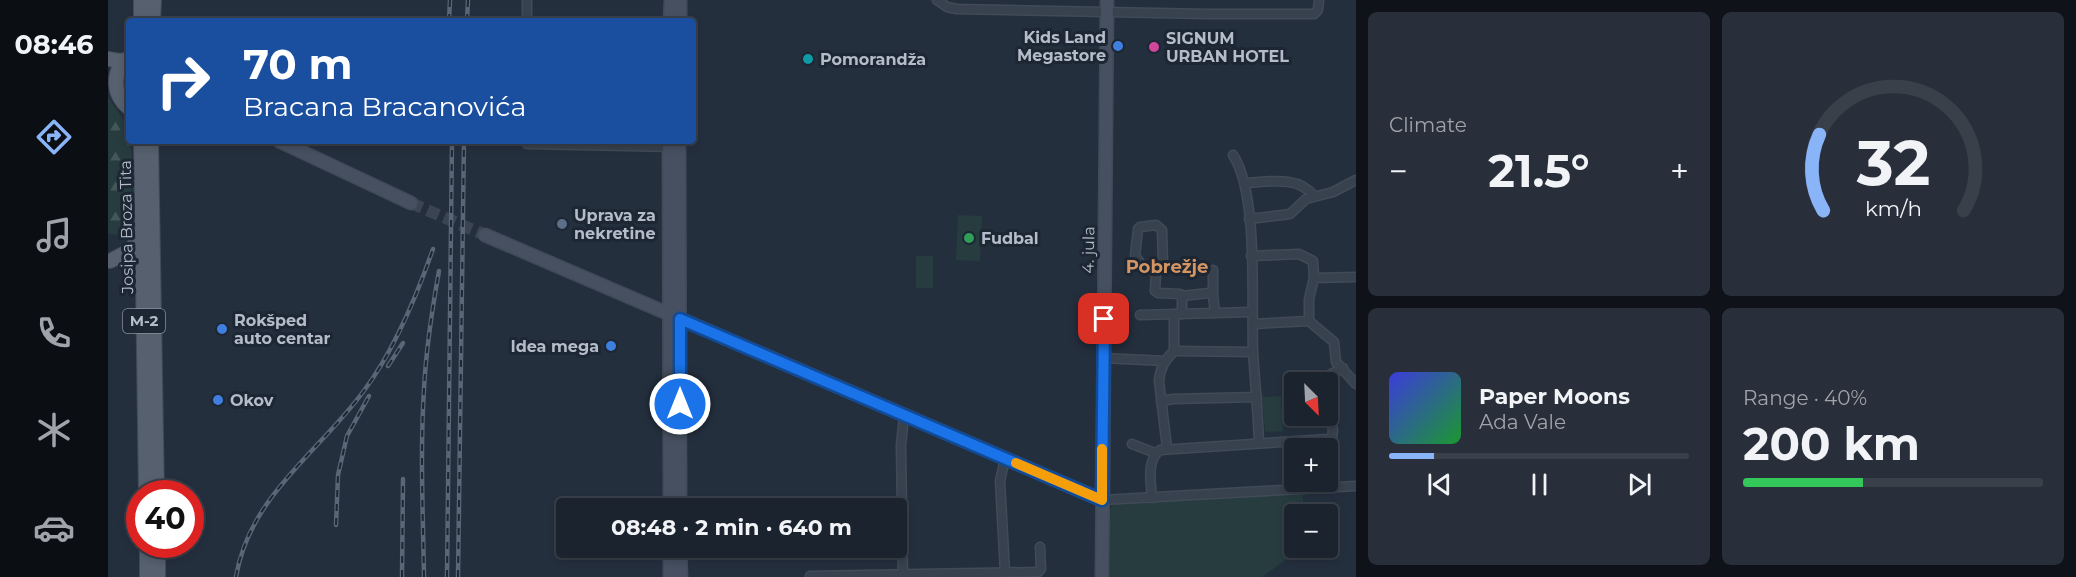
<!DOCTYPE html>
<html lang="en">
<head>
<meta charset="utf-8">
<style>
	:root { --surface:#1b232e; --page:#282f3a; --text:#f1f3f6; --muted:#a0a4aa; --line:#39404a; --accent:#8ab4f8 }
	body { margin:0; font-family:Montserrat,sans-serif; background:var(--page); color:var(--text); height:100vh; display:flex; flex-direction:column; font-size:22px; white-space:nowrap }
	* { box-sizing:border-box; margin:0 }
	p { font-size:20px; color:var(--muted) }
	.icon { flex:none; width:33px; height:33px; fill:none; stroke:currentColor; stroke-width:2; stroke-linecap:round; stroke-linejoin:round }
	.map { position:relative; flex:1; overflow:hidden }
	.details { display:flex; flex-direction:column; gap:12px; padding:12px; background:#0f1319; width:720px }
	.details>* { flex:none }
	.guide { position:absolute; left:18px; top:18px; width:570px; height:126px; border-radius:6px; box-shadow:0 3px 9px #0003,0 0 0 2px var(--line); background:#1a4fa0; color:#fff; overflow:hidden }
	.needle { width:39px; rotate:156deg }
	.fabs { position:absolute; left:1176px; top:372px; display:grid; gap:12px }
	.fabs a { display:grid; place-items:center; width:54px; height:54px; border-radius:6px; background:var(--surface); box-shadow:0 3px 9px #0003,0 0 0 2px var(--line); font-size:30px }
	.speed { position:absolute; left:18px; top:480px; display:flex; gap:12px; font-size:30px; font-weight:700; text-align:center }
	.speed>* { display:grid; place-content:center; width:78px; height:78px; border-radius:50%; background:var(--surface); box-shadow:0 3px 9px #0003,0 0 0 2px var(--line); line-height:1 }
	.speed .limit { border:9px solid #d22; background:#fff; color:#111 }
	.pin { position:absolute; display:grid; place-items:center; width:51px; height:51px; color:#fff; margin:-26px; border-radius:12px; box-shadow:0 3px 9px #0006 }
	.me { position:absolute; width:66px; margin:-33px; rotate:0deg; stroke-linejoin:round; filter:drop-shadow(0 0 4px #0008) }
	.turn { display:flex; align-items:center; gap:21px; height:126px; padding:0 18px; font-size:27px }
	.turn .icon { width:78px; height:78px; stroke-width:2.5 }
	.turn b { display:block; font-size:42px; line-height:51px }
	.big { font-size:45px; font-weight:700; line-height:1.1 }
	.details .widget { flex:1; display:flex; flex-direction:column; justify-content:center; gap:9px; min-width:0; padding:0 21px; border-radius:9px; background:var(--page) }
	.details .dial { align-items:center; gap:0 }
	.dial svg { height:156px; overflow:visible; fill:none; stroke:var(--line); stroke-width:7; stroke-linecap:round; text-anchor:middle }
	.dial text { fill:var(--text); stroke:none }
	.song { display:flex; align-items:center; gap:18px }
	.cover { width:72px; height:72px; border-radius:9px; background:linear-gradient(135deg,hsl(240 70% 55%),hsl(130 70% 35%)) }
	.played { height:6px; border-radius:3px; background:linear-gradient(90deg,var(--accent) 15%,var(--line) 15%) }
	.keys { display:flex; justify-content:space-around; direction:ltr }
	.heat { display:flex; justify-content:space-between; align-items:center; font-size:33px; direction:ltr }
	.charge { height:9px; border-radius:4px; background:linear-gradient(90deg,#34c759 40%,var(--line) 0) }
	.details .tiles { flex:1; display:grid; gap:12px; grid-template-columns:repeat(2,1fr) }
	.trip { position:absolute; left:448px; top:498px; width:351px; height:60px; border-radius:6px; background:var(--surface); box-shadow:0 3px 9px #0003,0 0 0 2px var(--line); font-weight:700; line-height:60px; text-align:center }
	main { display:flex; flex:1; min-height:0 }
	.tabs { display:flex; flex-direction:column; width:108px; justify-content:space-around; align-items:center; background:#0b0e12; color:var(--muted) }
	.tabs .icon { width:42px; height:42px }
	.tabs .on { color:var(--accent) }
	.tabs b { font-size:27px; color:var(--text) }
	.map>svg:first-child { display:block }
	.forest { fill:url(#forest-firs) }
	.park { fill:#263c3f }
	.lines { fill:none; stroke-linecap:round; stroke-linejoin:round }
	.secondary-tunnel { stroke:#3a4453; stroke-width:12; stroke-dasharray:12 6; stroke-linecap:butt }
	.street-casing { stroke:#414a57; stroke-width:11 }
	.secondary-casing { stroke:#414a57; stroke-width:15 }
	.primary-casing { stroke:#414a57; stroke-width:16 }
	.street { stroke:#38414e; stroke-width:8 }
	.secondary { stroke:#465061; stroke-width:12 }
	.primary { stroke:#56606e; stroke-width:14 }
	.rail-casing { stroke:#5a6575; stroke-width:4.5 }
	.rail { stroke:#1d2633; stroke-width:2; stroke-dasharray:7; stroke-linecap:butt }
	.route-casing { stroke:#114b97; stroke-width:15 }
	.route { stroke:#1a73e8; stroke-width:10 }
	.slow { stroke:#f59e0b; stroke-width:10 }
	.shop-dot { fill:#3f7fe0; stroke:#1d2633; stroke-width:2 }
	.hotel-dot { fill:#d1479c; stroke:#1d2633; stroke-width:2 }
	.culture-dot { fill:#0f9aa8; stroke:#1d2633; stroke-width:2 }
	.service-dot { fill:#5c6f8a; stroke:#1d2633; stroke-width:2 }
	.leisure-dot { fill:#2e9e5b; stroke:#1d2633; stroke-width:2 }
	.labels { text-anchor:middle; stroke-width:6; stroke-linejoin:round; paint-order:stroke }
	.shield { fill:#1d2633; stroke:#878f9c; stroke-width:1.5 }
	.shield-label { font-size:15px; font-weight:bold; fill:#b4bcc9 }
	.poi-label { font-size:16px; font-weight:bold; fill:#b4bcc9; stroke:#1d2633; text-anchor:start }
	.street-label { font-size:16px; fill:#b4bcc9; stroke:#1d2633 }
	.neighbourhood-label { font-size:18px; font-weight:bold; fill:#d59563; stroke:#1d2633 }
</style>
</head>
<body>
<main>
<nav class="tabs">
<b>08:46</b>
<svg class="icon on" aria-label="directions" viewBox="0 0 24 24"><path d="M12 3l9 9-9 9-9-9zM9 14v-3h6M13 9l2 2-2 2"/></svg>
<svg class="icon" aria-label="music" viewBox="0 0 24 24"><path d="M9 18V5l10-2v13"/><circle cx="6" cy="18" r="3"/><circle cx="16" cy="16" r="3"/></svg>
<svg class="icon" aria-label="phone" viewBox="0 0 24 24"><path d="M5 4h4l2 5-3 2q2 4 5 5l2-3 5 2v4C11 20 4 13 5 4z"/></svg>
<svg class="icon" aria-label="climate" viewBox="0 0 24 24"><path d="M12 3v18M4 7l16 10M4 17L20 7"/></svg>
<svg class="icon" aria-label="car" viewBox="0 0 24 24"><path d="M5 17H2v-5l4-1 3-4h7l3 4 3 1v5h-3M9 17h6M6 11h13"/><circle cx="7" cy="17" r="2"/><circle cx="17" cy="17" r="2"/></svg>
</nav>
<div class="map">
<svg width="1248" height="577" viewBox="0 0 1248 577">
	<defs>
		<pattern id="forest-firs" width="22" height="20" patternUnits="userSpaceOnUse" patternTransform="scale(1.5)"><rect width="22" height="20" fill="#263c3f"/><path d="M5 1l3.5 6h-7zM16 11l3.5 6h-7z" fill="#435659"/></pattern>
	</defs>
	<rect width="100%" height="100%" fill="#242f3e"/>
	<!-- forest -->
	<path class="forest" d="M0,97L20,127L24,155L22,235L0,234Z"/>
	<!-- park -->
	<g class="park">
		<path d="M850,215L874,216L872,261L848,260Z"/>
		<rect x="808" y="256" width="17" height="32"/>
		<path d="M1173,396L1175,431L1157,432L1154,397Z"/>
		<path d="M1195,492V514H1186V548H1194L1154,577H1002L1001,513L1004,506L1013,501Z"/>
	</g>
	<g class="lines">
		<!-- secondary-tunnel -->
		<path class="secondary-tunnel" d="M303,203L377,235"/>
		<!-- street casing -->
		<g class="street-casing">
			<g id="street">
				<path d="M829,0L839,7L849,9L1101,14H1206L1210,10L1211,0"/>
				<path d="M419,21V0"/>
				<path d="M419,141V144L566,147"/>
				<path d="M1125,155C1151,195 1143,301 1145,351C1147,382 1150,413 1151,443"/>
				<path d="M1137,183C1160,182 1190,175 1206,196"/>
				<path d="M1141,219L1182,214L1198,199L1225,192L1248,180"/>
				<path d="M1143,256L1191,254L1205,261L1206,278"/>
				<path d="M6,261H39"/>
				<path d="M1048,273L1055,265L1054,230L1048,225L1032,227L1030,229L1027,256L1033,264L1048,273L1047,291L1050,293L1072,294L1074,296V314"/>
				<path d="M1105,295V270"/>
				<path d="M1074,296L1101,293L1105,295L1107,313"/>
				<path d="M1032,315L1144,312"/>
				<path d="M1201,321V299L1206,278L1248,277"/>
				<path d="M1145,324L1201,321L1226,342L1228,362L1248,384"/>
				<path d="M1066,351L1145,352"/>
				<path d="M995,358L1057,361"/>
				<path d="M1216,382L1219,376L1235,368"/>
				<path d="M1053,401L1065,399L1149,397"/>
				<path d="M1024,444L1047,453"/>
				<path d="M1059,448L1051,381C1052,368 1057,360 1066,351V314"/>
				<path d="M1044,498C1043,482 1038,461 1052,450L1220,439L1224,438L1225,430L1220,407"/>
				<path d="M994,500L1248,486"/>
				<path d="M897,572L892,481L897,459"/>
				<path d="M702,576L930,572L933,569L932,547"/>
				<path d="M795,577L793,445L796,416"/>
			</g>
		</g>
		<!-- secondary casing -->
		<g class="secondary-casing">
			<g id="secondary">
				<path d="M562,21L563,0"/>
				<path d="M572,21V0"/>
				<path d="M171,141L303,203"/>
				<path d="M561,141L562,508"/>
				<path d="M571,141L572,508"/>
				<path d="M377,235L994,500"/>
				<path d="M562,548V577"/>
				<path d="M572,548L573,577"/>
				<path d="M994,577L999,0"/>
			</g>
		</g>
		<!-- primary casing -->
		<g class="primary-casing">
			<g id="primary">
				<path d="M33,21V0"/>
				<path d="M45,21L46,0"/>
				<path d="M21,58C3,71 4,94 21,108"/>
				<path d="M0,59L12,61L18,60"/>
				<path d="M33,141L38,494"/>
				<path d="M43,141L49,494"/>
				<path d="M2,261L23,250L34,231"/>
				<path d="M39,544V577"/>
				<path d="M50,544V577"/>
			</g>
		</g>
		<!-- street -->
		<use href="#street" class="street"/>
		<!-- secondary -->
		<use href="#secondary" class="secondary"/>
		<!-- primary -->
		<use href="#primary" class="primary"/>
		<!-- rail casing -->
		<g class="rail-casing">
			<g id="rail">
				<path d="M341,21L342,0"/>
				<path d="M359,21L360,0"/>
				<path d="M280,366L295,343"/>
				<path d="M228,525L230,475L239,436L261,396"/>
				<path d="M128,577C141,497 210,453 255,392C286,351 308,298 325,249"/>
				<path d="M294,577L295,479"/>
				<path d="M316,577C315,514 312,452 316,389C318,349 324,310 331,271"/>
				<path d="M339,577L344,141"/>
				<path d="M350,577L356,141"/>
			</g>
		</g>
		<!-- rail -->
		<use href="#rail" class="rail"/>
	</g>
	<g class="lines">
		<!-- route casing -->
		<g class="route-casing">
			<path id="route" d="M572,404V319L994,500L996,319"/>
		</g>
		<!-- route -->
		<use href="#route" class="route"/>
		<!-- slow -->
		<path class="slow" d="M908,463L994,500V449"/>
	</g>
	<!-- markers -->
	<g class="shop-dot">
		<circle cx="1010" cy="46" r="6"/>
		<circle cx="114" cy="329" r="6"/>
		<circle cx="503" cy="346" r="6"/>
		<circle cx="110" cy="400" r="6"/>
	</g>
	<circle class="hotel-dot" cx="1046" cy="47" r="6"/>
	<circle class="culture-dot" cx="700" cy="59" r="6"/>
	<circle class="service-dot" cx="454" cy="224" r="6"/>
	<circle class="leisure-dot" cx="861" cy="238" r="6"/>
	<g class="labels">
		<!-- shield labels -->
		<rect class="shield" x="15" y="309" width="42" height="24" rx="4.5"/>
		<g class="shield-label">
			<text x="36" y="326">M-2</text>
		</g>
		<!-- poi labels -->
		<g class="poi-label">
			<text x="998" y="43" text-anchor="end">Kids Land<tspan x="998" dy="18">Megastore</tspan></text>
			<text x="1058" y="44">SIGNUM<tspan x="1058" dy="18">URBAN HOTEL</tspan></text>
			<text x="712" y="65">Pomorandža</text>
			<text x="466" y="221">Uprava za<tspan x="466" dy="18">nekretine</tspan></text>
			<text x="873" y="244">Fudbal</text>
			<text x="126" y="326">Rokšped<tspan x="126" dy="18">auto centar</tspan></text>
			<text x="491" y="352" text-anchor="end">Idea mega</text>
			<text x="122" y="406">Okov</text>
		</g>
		<!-- street labels -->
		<g class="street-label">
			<text transform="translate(18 227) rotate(-91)" y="6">Josipa Broza Tita</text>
			<text transform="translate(980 250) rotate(-89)" y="6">4. jula</text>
		</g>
		<!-- neighbourhood labels -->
		<g class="neighbourhood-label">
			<text x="1059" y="273">Pobrežje</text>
		</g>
	</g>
</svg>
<div class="fabs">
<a><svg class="needle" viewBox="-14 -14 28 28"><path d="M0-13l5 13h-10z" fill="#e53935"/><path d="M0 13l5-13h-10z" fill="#a0a4aa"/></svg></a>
<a>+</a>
<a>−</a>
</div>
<div class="speed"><div class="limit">40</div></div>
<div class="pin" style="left:996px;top:319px;background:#d93025"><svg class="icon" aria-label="arrive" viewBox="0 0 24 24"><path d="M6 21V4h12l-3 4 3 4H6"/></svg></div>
<svg class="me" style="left:572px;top:404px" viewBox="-20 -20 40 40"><circle r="17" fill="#1a73e8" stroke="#fff" stroke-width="3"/><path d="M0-11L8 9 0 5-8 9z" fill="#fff"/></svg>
<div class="trip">08:48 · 2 min · 640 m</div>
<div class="guide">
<div class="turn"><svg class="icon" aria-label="right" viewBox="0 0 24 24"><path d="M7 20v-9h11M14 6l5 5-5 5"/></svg><div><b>70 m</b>Bracana Bracanovića</div></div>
</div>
</div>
<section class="details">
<div class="tiles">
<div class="widget"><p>Climate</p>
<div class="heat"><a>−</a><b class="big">21.5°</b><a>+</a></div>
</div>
<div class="widget dial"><svg viewBox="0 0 100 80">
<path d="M14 69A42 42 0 1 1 86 69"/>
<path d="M14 69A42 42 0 0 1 12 30" stroke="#8ab4f8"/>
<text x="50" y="56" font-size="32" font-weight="700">32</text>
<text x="50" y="72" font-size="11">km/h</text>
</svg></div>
<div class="widget">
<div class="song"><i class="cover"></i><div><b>Paper Moons</b><p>Ada Vale</p></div></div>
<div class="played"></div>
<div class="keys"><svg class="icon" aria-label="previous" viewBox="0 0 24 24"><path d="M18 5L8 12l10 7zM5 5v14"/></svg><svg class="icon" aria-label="pause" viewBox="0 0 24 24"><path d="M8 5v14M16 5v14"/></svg><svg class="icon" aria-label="next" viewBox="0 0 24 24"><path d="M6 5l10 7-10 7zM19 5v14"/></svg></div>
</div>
<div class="widget"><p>Range · 40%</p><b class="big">200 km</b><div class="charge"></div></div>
</div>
</section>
</main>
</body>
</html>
